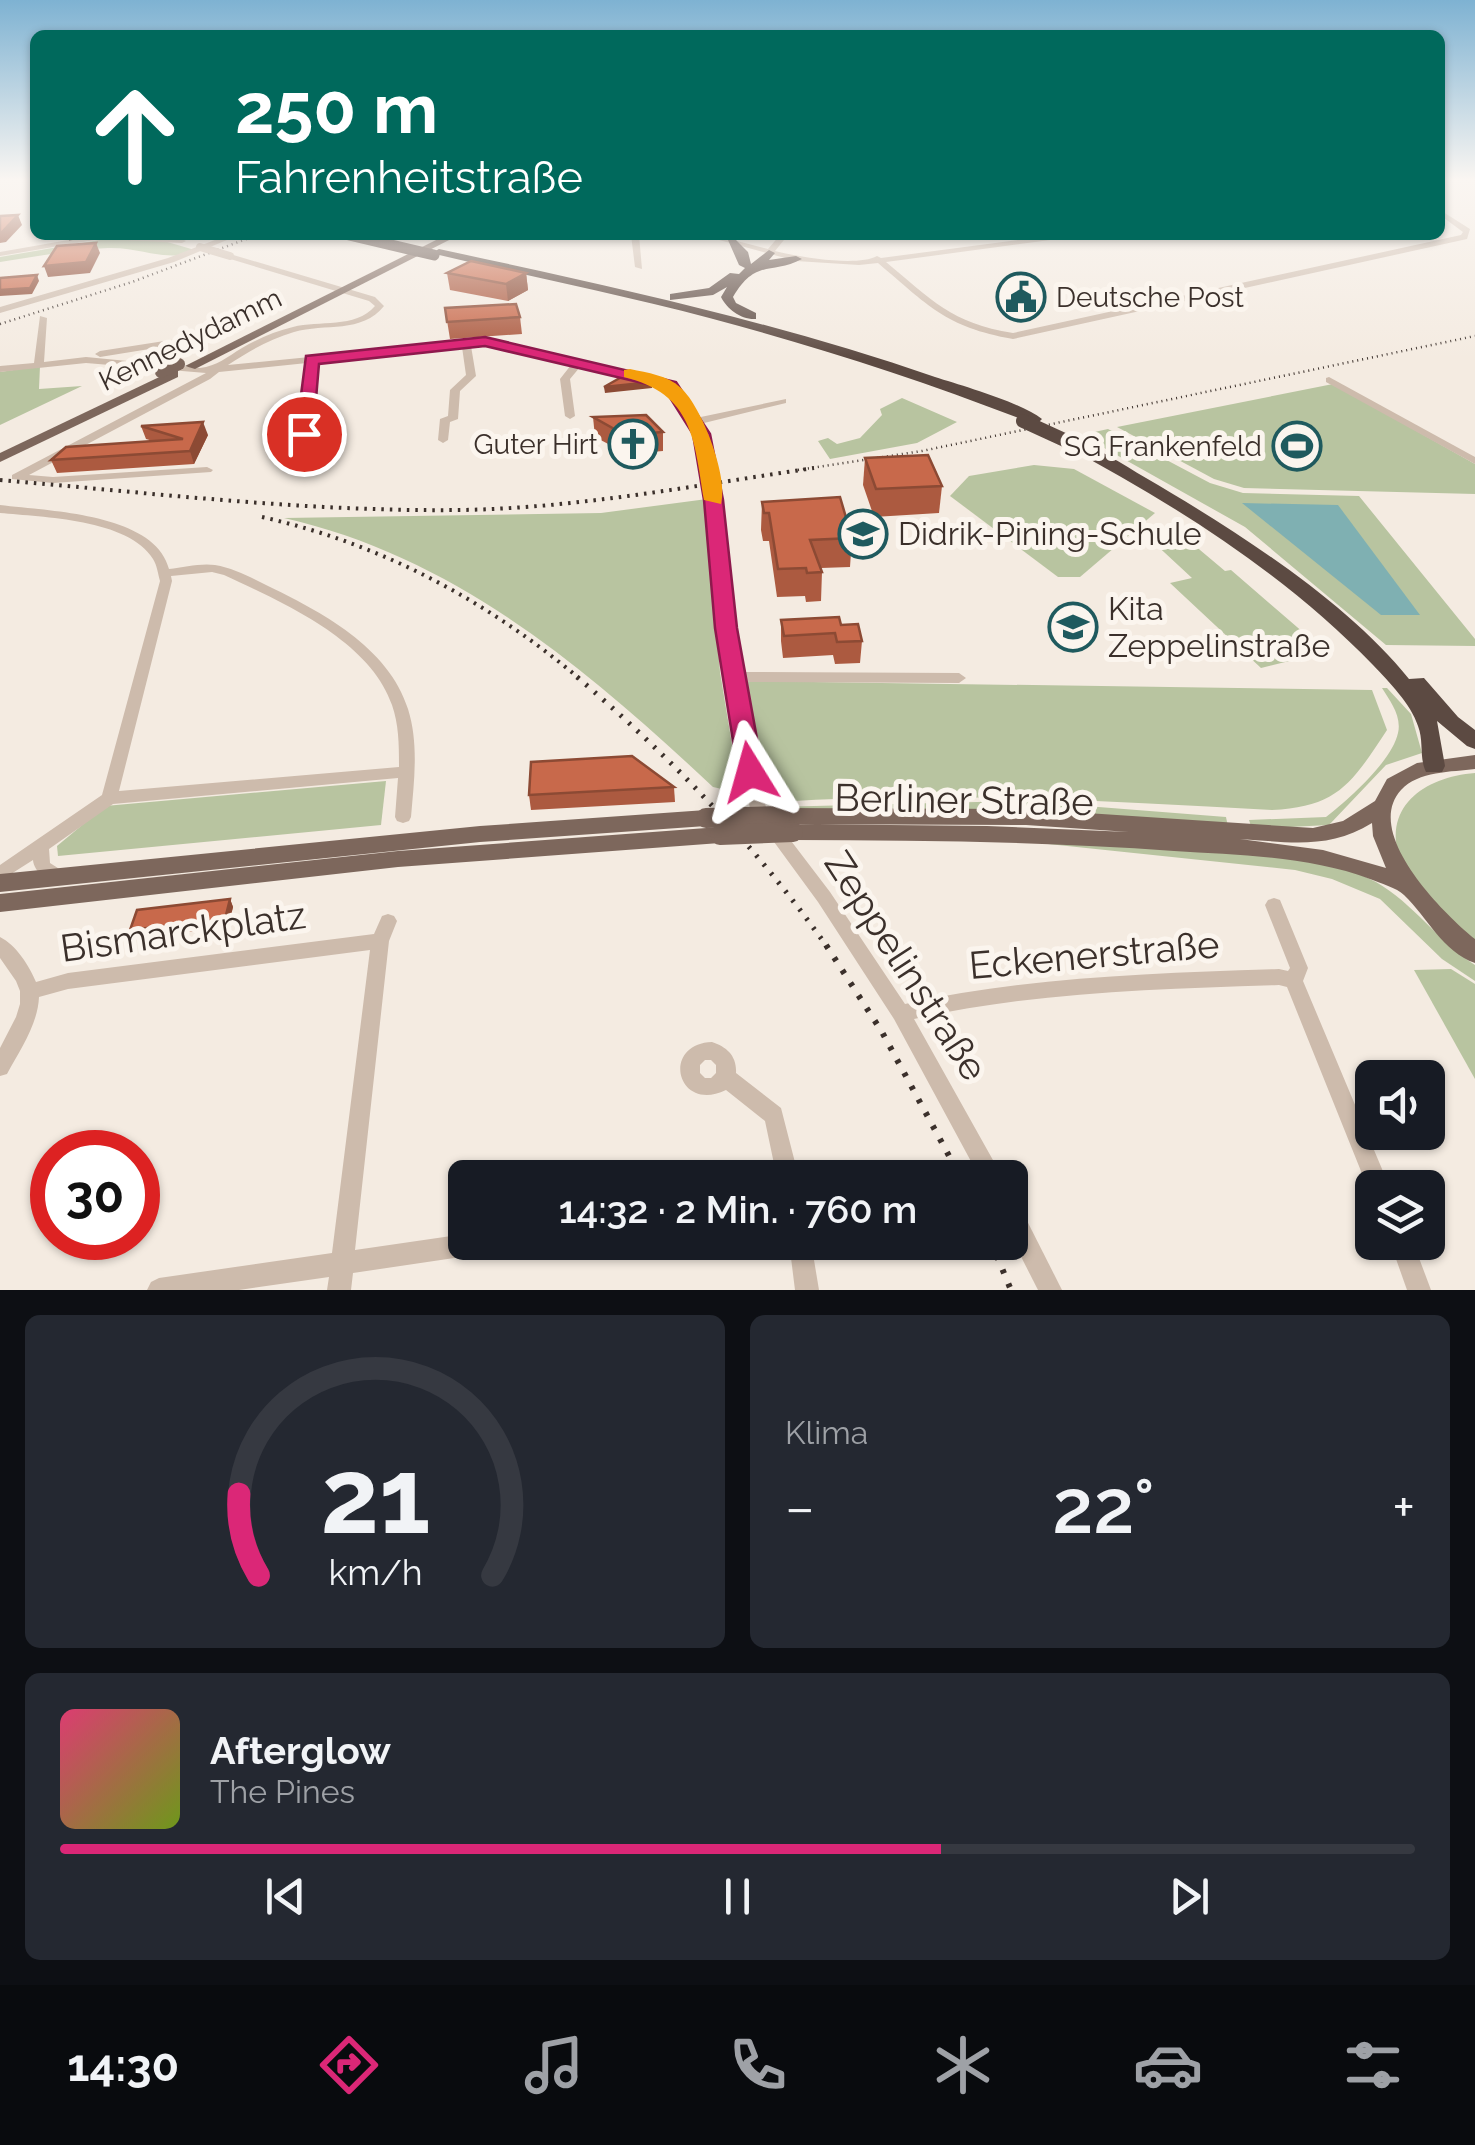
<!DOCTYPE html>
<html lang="de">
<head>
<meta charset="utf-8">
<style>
	:root { --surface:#171b24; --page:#242831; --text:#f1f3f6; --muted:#9ea1a6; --line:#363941; --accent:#db2777 }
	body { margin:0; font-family:Raleway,sans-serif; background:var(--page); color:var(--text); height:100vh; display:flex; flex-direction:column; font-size:38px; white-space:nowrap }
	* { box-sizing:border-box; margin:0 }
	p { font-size:32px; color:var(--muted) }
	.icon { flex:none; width:55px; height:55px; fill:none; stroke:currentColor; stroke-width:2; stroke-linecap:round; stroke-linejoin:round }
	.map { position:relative; height:1290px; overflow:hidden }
	.details { display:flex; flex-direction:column; gap:25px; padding:25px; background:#0d0f14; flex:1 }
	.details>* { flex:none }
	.top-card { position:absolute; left:30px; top:30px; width:1415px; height:210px; border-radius:15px; box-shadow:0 2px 8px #0004; background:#00695c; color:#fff; overflow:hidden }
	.controls { position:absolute; left:1355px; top:1060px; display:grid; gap:20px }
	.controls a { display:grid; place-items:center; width:90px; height:90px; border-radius:15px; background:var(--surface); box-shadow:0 2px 8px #0004; font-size:50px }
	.speed { position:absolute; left:30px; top:1130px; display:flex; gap:20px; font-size:50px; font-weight:700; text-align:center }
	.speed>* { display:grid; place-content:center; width:130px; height:130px; border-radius:50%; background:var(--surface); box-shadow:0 2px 8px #0004; line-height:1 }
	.speed .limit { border:15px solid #d22; background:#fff; color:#111 }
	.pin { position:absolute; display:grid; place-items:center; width:85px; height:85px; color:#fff; margin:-42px; border:5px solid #fff; border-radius:50%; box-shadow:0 2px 10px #0007 }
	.me { position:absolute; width:110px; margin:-55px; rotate:352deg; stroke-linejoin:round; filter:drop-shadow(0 0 8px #0008) }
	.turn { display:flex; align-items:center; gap:35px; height:210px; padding:0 40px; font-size:45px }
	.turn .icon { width:130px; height:130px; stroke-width:2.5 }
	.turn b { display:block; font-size:70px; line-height:85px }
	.big { font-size:75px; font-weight:600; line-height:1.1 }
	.details .card { flex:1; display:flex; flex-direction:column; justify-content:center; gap:15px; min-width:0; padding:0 35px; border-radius:15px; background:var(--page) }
	.details .dial { align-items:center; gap:0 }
	.dial svg { height:260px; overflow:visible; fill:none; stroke:var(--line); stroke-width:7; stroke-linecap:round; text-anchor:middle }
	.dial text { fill:var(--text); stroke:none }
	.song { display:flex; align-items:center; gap:30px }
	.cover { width:120px; height:120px; border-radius:15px; background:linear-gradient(135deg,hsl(340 70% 55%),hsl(80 70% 35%)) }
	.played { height:10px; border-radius:5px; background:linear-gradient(90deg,var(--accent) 65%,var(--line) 65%) }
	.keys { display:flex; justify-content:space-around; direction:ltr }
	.heat { display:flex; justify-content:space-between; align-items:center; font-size:55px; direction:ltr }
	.details .tiles { flex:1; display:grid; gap:25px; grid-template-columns:1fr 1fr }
	.card:last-child { grid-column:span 2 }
	.trip { position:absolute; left:448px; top:1160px; width:580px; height:100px; border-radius:15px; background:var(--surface); box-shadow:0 2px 8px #0004; font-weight:600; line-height:100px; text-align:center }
	.tabs { display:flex; height:160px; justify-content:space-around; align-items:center; background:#090b0e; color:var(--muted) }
	.tabs .icon { width:70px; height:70px }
	.tabs .active { color:var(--accent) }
	.tabs b { font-size:45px; color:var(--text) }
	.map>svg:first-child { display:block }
	.green { fill:#b8c4a0 }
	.water { fill:#7fb0b2 }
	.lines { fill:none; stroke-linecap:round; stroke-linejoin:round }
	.minor { fill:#cdbbac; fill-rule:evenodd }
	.major { fill:#7d675c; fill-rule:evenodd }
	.highway { fill:#5c4a42; fill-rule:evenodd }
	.rail-far3 { stroke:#3b302b; stroke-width:2.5; stroke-dasharray:1 4; stroke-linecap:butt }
	.rail-far2 { stroke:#3b302b; stroke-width:4; stroke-dasharray:2.5 6; stroke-linecap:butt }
	.rail-far1 { stroke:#3b302b; stroke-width:5; stroke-dasharray:2.5 9; stroke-linecap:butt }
	.rail { stroke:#3b302b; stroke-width:6; stroke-dasharray:4 11; stroke-linecap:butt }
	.minor-bridge { stroke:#cdbbac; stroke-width:8 }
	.major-bridge-far1 { stroke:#7d675c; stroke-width:12 }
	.major-bridge { stroke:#7d675c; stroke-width:20 }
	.highway-bridge-far1 { stroke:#5c4a42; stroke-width:11 }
	.highway-bridge { stroke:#5c4a42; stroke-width:14 }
	.wall { fill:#ac5a40 }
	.shaded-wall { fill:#8c4a34 }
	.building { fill:#c8694b; stroke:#8c4a34; stroke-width:2.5 }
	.route { fill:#db2777; stroke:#8e194d; stroke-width:2.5 }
	.slow { fill:#f59e0b }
	.labels { text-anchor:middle; stroke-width:10; stroke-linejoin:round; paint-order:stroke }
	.far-poi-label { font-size:28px; fill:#3b302b; stroke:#fbf5ee; text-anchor:end }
	.far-street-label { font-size:28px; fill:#3b302b; stroke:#fbf5ee }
	.poi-label { font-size:32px; fill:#3b302b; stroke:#fbf5ee; text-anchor:start }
	.near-street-label { font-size:38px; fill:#3b302b; stroke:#fbf5ee }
</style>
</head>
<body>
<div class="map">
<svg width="1475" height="1290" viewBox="0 0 1475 1290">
	<rect width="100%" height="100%" fill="#f4ebe1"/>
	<!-- green -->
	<g class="green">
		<path d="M111,238L164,241L198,251C163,263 144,247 108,248C72,249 36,257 0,262V257Z"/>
		<path d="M40,366L39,389L82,386L0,425V372Z"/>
		<path d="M1333,384L1475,464V494L1244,488L1214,479L1117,427Z"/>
		<path d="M902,398L957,422L917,443L830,459L818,441L828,438L837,444L860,438L882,415L880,409Z"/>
		<path d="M1108,429L1210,483L1243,493L1359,496L1475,639V646L1386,645L1245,527L1081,435Z"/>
		<path d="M1034,465L1074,469L1155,513L1080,577H1058L950,496L969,476Z"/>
		<path d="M707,499L720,672L740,793L713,787C587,669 456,557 284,518L601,513Z"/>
		<path d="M1181,534L1225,571L1231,570L1326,652L1261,668L1170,583L1192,578L1151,540Z"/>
		<path d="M747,681L1372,690L1387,730C1352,783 1338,807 1272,810C1106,801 942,791 777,802L766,800L773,796L765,795Z"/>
		<path d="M1382,688H1387L1411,714L1422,753L1386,765L1329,825L1252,829L1249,820L1326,817C1348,800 1392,761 1398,733C1402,716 1390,701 1382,688Z"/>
		<path d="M1475,773V948C1456,926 1413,889 1402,864C1379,808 1424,777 1475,773Z"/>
		<path d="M386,781L381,825L58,856L57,846L105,806Z"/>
		<path d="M1022,801L1226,817L1228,827L775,812L773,807Z"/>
		<path d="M1029,842C1120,847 1300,840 1376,882C1413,903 1439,942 1475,965V981L1442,959L1380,899L1332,879L1295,870Z"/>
		<path d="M1451,969L1475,984V1079L1414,970Z"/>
	</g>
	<!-- water -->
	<path class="water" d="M1242,503L1338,505L1420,615H1381Z"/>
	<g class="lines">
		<!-- minor -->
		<g class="minor">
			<path d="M1440,210L1470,229L1467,239L1013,339C945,327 928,305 878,263L859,265L796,261L701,235H714L768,249L780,235H788L775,251C799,257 857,267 877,256L881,258L1055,235H1077L1073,237L886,262C932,300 951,323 1013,333L1461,235L1463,232L1440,215Z"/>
			<path d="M97,235L182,239L186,241L182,243L101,239L0,256V252Z"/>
			<path d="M228,235H239L174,262L0,313V307L168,258Z"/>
			<path d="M631,235H639L642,269L635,267Z"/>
			<path d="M230,254L375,297L384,306C362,334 325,323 294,332C270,339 249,351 228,365L462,342C494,335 542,352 575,360L579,359L673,383L696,418L786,399V403L700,424C710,439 711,458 715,476C728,541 729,607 741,672L959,673L966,678L959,683L743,682L766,808L830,892L905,1004C1029,977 1153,973 1279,969L1288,971L1290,968L1265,905L1268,900L1274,898L1280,900L1308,968L1303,981L1390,1188H1372L1371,1196L1287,987L1279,985C1157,989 1034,992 914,1019L1003,1178H980L894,1019L818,902L750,809L719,627L708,500L696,434L666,387L580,367L570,379L575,416L570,419L565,416L560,379L571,365L485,345L471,346L476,376L460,391L458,419L450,422L448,440L443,443L438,440L440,419L448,416L450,390L466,375L462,347L317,362L309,440L304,443L299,440L307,363L219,372L210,379L29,475L53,477L207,467L213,470L211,472L53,483L12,479V475L206,373L86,363L0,372V366L34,363L40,316L47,318L44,362L86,357L200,368C217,366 227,357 242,348C258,339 275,331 293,327C319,320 355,329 375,306L369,301L227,258L226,256Z"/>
			<path d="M233,319L236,320V324L205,340L100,357L95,354L100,351L203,335Z"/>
			<path d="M1329,377L1475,457V464L1326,382V378Z"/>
			<path d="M0,505C47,511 155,513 169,569C184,567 201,563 215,565C233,568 250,577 266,585C320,611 389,647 408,709C419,744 414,782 411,817L409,821L403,823L397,821L395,817L398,778L113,804L49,849L50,863L64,872L67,877L64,882C51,886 34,873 33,860L0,881V865L102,795L160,581C158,574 157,565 153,559C129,519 42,517 0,513ZM212,572L224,575C282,602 370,640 392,705C399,725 399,746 399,767L119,791L172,581L171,576Z"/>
			<path d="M388,914L394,916L397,921L389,941L355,1250L465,1234V1242H499L496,1250L488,1253L353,1273L351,1290H327L329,1277L239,1290H147L151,1282L159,1278L332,1253L370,950L68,989L39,997C38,1024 20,1050 7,1074L0,1076V1048L16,1017L20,1004V991L16,981L0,958V937C16,945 29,965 36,982L68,973L374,934L382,916Z"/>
			<path d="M712,1042C727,1047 737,1056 736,1073L781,1108L799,1178H777L765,1121L726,1090C677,1114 660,1044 712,1042ZM705,1060H711L716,1065V1073L711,1078H705L700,1073V1065Z"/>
			<path d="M1010,1200L1018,1203L1062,1290H1038L1010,1235Z"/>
			<path d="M789,1242H811L819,1290H795Z"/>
			<path d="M1390,1242H1413L1431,1290H1407Z"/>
		</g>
		<!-- major -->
		<g class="major">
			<path d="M446,235H459L195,369L185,366Z"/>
			<path d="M174,370L178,371V377L0,462V453Z"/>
			<path d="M1475,755V769C1452,772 1418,771 1401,790C1362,833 1444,914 1475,939V963C1443,952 1427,917 1404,895C1397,888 1380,883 1370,879C1309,856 1239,855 1174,851C1047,842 920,840 793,840L786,838L782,832L786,826L793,824L987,826L1129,832L1026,825L780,824L773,821L770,816L773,811L780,808L1026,809L1313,828L1343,821L1375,801L1387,779L1417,763ZM1372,823L1373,836L1386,868L1323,850L1240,839C1288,842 1329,850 1372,823Z"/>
			<path d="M706,810L713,813L716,818L713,823L706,826L480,842L0,892V874L480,826Z"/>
			<path d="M720,827L727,829L731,835L727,841L720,843L398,867L0,912V894L398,851Z"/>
		</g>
		<!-- highway -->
		<g class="highway">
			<path d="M74,235H91L69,241V237Z"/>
			<path d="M728,240H736L748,252L751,264L769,250L775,253L769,260L796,256L802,259C772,275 756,258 733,297L736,303L756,313V319C741,320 727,309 721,297L727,287L713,295L670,300V294L709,288L730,273L739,274L745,268L739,265Z"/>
			<path d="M439,249C606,285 773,321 935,377C963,386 1020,402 1042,419L1039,422H1029C934,385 838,353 739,326C639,298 536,278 435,254L433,252Z"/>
			<path d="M1071,438C1097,447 1122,464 1146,478C1233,529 1346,600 1409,679L1424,678L1458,717L1475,730V749L1467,746L1437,721L1445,766L1442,772H1426C1419,758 1424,741 1418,726C1411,704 1389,682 1373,665C1286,575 1176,505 1065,446V440Z"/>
		</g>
		<!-- rail-far3 -->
		<g class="rail-far3">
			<path d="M0,324L132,282L257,235"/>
			<path d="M798,470L922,451L1475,336"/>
		</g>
		<!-- rail-far2 -->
		<g class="rail-far2">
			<path d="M0,480C153,493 307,512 461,510C580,508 697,485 814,468"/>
			<path d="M262,517C382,544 486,600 580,679"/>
		</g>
		<!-- rail-far1 -->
		<path class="rail-far1" d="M577,677C672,758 755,845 828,948"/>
		<!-- rail -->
		<g class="rail">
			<path d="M826,945L882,1032L961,1178"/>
			<path d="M991,1242L1011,1290"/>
		</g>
		<!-- minor-bridge -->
		<path class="minor-bridge" d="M200,247L230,256"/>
		<!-- major-bridge-far1 -->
		<path class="major-bridge-far1" d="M161,372L179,364"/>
		<!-- major-bridge -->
		<g class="major-bridge">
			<path d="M706,818L780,816"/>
			<path d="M720,835L793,832"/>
		</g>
		<!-- highway-bridge-far1 -->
		<path class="highway-bridge-far1" d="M349,235L434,255"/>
		<!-- highway-bridge -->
		<path class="highway-bridge" d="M1023,421L1071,443"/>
	</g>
	<!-- wall -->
	<g class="wall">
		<path d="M447,273H526L528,290L508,301L450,290Z"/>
		<path d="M445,308L520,317L522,334L450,339Z"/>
		<path d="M593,417L663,432V451L627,454L595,437Z"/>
		<path d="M141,426L208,435L194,464L57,473L51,460L153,441L146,439Z"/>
		<path d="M865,458L942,486L939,513L874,517L863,485Z"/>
		<path d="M762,502L852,538L850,567L821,568L822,572L821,601L806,602L805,596L777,597L769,541H763L761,530Z"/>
		<path d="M781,620L841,625L862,641L860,663L835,664L833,655L783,658L781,641Z"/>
		<path d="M674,787L675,802L531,810L529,795Z"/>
		<path d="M230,899L233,907L228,927L134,938L130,930Z"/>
	</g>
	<!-- shaded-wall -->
	<g class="shaded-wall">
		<path d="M18,215L22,225L6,242L0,243V232Z"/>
		<path d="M96,243L100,253L90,273L48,277L44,266Z"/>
		<path d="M526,273L528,290L508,301L506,284Z"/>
		<path d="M37,275L39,281L32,294L0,296V290Z"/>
		<path d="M652,382V388L605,393L604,387Z"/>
		<path d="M203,422L208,435L194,464L190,451Z"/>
		<path d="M230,899L233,907L228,927L225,919Z"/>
	</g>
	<!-- building -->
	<g class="building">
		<path d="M18,215L2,232H0V216Z"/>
		<path d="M96,243L86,262L44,266L57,246Z"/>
		<path d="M471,261L526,273L506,284L447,273Z"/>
		<path d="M37,275L30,288L0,290V278Z"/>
		<path d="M516,304L520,317L447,322L445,308Z"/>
		<path d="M625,375L652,382L604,387Z"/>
		<path d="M646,415L663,432L625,435L593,417Z"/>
		<path d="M203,422L190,451L51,460L66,447L183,439L141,426Z"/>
		<path d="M928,455L942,486L876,489L865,458Z"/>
		<path d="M840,497L852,538L810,540L822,572L807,573L806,568L778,569L769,513H764L762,502Z"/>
		<path d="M839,617L841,625L858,624L862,641L837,642L835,633L784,636L781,620Z"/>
		<path d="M632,756L674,787L529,795L531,762Z"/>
		<path d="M230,899L225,919L130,930L137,910Z"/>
	</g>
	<!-- sky -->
	<linearGradient id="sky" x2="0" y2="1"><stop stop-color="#7eb2d2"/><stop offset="0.5" stop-color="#faf6f2"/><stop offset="1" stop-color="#faf6f2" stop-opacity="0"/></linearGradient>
	<rect width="1475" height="359" fill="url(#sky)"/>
	<!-- route -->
	<path class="route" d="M485,337L676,382L710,434L723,500L737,628L763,772L760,779L750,782L738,772L715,628L704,500L693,434L664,388L485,346L319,364L313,434L304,439L296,434L306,356Z"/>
	<!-- slow -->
	<path class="slow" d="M630,369C648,373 667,375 681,388C702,407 729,478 721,504L704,500C694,439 693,394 624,377V370Z"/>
	<!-- icons -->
	<defs>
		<g id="civic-ring" transform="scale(2.5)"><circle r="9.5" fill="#fbf5ee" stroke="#1f5a5e" stroke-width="1.5"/><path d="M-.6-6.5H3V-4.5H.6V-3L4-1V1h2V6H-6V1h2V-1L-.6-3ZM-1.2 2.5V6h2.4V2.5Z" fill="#1f5a5e"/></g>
		<g id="church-ring" transform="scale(2.5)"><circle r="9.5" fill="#fbf5ee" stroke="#1f5a5e" stroke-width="1.5"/><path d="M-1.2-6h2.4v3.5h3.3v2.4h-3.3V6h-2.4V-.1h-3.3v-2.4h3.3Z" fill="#1f5a5e"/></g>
		<g id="stadium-ring" transform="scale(2.5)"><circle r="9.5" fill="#fbf5ee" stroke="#1f5a5e" stroke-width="1.5"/><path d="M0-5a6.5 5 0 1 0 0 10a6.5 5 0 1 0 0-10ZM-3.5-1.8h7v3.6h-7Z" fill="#1f5a5e"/></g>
		<g id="school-ring" transform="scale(2.5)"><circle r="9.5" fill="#fbf5ee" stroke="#1f5a5e" stroke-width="1.5"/><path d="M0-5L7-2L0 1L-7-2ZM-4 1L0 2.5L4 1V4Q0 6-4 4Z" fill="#1f5a5e"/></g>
	</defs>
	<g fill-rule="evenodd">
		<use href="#civic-ring" x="1021" y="297"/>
		<use href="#church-ring" x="633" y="444"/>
		<use href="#stadium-ring" x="1297" y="446"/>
		<use href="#school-ring" x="863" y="534"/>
		<use href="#school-ring" x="1073" y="627"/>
	</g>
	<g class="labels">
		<!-- far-poi labels -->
		<g class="far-poi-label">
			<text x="1056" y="307" text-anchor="start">Deutsche Post</text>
			<text x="598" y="454">Guter Hirt</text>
			<text x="1262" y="456">SG Frankenfeld</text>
		</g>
		<!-- far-street labels -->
		<g class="far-street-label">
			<text transform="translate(190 339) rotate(-26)" y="10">Kennedydamm</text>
		</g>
		<!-- poi labels -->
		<g class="poi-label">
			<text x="898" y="545">Didrik-Pining-Schule</text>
			<text x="1108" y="620">Kita<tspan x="1108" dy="37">Zeppelinstraße</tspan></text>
		</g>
		<!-- near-street labels -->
		<g class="near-street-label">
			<text transform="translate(964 800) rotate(1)" y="13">Berliner Straße</text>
			<text transform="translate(183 932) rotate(-8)" y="13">Bismarckplatz</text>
			<text transform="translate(1094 955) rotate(-5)" y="13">Eckenerstraße</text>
			<text transform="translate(906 966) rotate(57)" y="13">Zeppelinstraße</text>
		</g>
	</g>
</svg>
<div class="controls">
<a><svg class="icon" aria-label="sound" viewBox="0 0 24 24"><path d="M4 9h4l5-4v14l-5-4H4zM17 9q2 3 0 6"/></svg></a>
<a><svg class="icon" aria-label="layers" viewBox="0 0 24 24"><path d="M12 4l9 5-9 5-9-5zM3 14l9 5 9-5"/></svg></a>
</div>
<div class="speed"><div class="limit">30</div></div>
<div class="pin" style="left:304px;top:434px;background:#d93025"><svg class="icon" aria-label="arrive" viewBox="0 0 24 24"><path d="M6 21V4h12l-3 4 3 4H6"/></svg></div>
<svg class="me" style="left:750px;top:772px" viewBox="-20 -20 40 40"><path d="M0-17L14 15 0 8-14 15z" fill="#db2777" stroke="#fff" stroke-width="4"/></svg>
<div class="trip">14:32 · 2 Min. · 760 m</div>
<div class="top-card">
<div class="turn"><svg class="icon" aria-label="ahead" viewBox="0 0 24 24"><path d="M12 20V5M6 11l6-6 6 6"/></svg><div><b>250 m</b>Fahrenheitstraße</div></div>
</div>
</div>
<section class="details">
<div class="tiles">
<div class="card dial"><svg viewBox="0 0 100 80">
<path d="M14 69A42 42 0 1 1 86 69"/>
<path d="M14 69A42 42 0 0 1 8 44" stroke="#db2777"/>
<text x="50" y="56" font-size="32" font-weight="700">21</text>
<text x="50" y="72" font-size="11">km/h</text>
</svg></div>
<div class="card"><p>Klima</p>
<div class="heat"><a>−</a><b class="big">22°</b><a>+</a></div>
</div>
<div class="card">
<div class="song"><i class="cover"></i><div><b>Afterglow</b><p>The Pines</p></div></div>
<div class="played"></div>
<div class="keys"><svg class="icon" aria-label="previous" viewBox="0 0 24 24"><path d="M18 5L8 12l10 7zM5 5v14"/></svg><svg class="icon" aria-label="pause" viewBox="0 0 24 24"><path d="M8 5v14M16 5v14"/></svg><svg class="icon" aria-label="next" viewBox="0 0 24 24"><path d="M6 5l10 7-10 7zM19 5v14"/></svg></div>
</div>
</div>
</section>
<nav class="tabs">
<b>14:30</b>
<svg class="icon active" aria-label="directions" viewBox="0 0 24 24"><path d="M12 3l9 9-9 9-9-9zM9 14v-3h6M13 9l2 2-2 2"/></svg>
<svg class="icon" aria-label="music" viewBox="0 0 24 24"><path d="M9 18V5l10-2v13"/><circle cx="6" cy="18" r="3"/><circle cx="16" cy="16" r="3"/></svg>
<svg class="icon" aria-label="phone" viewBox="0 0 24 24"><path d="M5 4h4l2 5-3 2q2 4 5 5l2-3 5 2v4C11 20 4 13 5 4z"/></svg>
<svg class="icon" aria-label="climate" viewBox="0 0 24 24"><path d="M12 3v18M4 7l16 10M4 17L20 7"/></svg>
<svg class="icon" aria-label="car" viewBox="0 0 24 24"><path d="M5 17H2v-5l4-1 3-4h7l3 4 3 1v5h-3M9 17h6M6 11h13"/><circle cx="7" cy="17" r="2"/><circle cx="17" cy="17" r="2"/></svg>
<svg class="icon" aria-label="filters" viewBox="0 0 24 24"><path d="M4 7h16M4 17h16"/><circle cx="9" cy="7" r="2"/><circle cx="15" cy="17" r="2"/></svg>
</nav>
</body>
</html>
